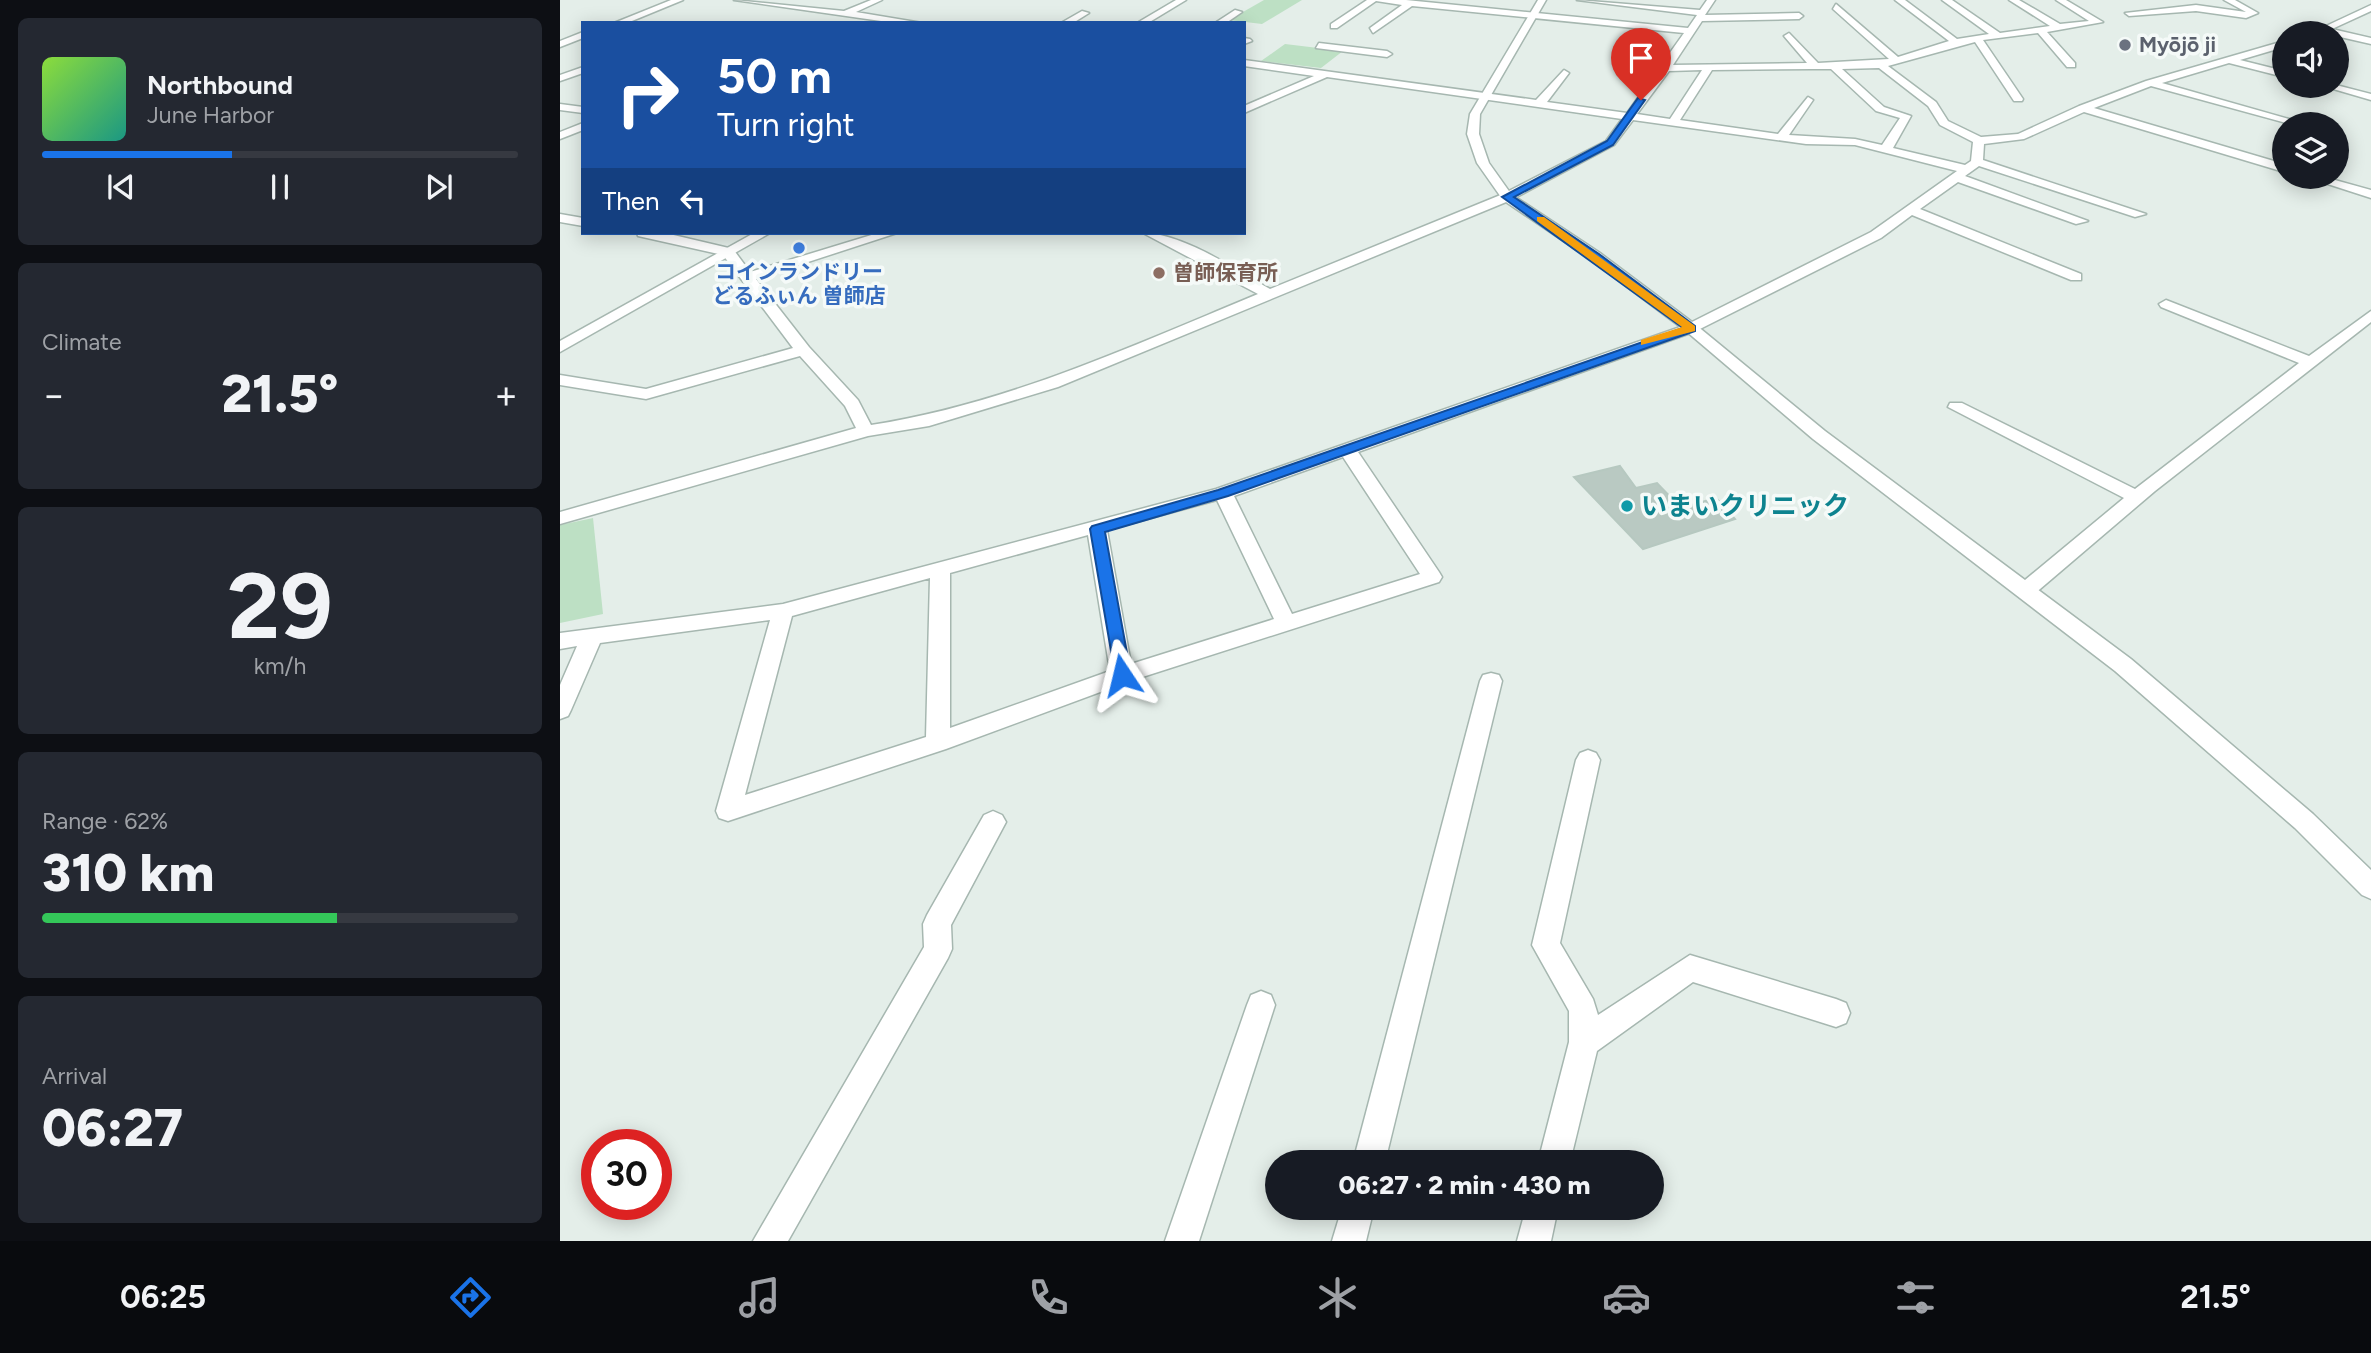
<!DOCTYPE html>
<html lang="en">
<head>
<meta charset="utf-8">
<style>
	:root { --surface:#171b24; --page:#242831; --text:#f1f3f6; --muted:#9ea1a6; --line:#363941; --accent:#1a73e8 }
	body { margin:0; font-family:Figtree,"Noto Sans JP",sans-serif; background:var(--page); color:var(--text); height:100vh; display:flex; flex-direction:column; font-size:26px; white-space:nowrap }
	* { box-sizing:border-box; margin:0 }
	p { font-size:23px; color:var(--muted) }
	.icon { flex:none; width:38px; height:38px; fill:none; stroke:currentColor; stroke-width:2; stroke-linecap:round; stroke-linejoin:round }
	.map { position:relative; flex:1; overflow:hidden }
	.side { display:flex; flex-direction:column; gap:18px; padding:18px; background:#0d0f14; width:560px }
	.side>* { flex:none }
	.banner { position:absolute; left:21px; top:21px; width:665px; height:214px; border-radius:0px; box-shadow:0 4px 18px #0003; background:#1a4fa0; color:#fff; overflow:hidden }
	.tools { position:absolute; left:1712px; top:21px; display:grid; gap:14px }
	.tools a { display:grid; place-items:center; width:77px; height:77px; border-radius:50%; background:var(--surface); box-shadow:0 4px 18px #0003; font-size:35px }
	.speed { position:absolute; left:21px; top:1129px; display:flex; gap:14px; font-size:35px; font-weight:700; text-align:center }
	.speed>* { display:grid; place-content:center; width:91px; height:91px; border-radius:50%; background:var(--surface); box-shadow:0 4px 18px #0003; line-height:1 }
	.speed .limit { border:10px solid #d22; background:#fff; color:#111 }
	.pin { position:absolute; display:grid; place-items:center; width:60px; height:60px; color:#fff; margin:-72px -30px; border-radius:50% 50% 50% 0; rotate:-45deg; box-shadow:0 0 7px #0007 }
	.pin .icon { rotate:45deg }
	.me { position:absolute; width:77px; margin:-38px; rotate:350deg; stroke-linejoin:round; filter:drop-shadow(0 0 5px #0008) }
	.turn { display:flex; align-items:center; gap:24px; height:147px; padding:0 21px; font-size:32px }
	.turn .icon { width:91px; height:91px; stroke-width:2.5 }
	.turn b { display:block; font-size:49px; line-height:60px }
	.then { display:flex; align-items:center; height:66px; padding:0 21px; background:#0003; gap:14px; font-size:26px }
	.big { font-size:52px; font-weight:800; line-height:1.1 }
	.side .tile { flex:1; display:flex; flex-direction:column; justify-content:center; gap:10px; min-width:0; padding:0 24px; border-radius:10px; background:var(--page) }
	.side .dial { align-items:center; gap:0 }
	.dial b { font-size:91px; line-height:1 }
	.song { display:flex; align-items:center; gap:21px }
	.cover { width:84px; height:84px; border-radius:10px; background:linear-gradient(135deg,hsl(90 70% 55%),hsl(170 70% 35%)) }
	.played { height:7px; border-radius:4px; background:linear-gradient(90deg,var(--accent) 40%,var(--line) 40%) }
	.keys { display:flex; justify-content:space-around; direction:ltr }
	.heat { display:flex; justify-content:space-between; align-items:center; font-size:38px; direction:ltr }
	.charge { height:10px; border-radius:5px; background:linear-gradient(90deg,#34c759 62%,var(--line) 0) }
	.trip { position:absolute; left:705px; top:1150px; width:399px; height:70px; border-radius:35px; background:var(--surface); box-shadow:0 4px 18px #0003; font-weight:800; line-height:70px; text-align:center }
	.tab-bar { display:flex; height:112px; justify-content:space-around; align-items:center; background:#090b0e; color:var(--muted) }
	.tab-bar .icon { width:49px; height:49px }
	.tab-bar .active { color:var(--accent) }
	.tab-bar b { font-size:32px; color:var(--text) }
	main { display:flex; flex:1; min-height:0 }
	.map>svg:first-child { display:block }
	.green { fill:#bde0c4 }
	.building { fill:#b9c9c2; stroke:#b6c8c0; stroke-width:2 }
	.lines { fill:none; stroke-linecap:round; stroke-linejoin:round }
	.minor-casing { stroke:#a6b7b0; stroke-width:3 }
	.tertiary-casing { stroke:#a6b7b0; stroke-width:3 }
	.minor { fill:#fff; fill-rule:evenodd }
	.tertiary { fill:#fff; fill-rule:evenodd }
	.route { fill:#1a73e8; stroke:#114b97; stroke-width:2 }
	.slow { fill:#f59e0b }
	.worship-dot { fill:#6b7280; stroke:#f5faf8; stroke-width:2.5 }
	.shop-dot { fill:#3f7fe0; stroke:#f5faf8; stroke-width:2.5 }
	.education-dot { fill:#8d6e63; stroke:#f5faf8; stroke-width:2.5 }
	.culture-dot { fill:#0f9aa8; stroke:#f5faf8; stroke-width:2.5 }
	.labels { text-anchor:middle; stroke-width:7; stroke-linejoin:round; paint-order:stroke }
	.far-worship-label { font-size:21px; font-weight:bold; fill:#5b616d; stroke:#f5faf8; text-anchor:start }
	.far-shop-label { font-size:21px; font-weight:bold; fill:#366cbe; stroke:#f5faf8 }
	.far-education-label { font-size:21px; font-weight:bold; fill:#785e54; stroke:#f5faf8; text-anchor:start }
	.culture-label { font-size:26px; font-weight:bold; fill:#0d838f; stroke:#f5faf8; text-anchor:start }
</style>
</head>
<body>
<main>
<section class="side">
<div class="tile">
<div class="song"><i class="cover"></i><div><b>Northbound</b><p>June Harbor</p></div></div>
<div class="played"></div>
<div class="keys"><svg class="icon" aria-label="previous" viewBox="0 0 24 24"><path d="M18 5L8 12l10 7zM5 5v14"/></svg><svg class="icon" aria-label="pause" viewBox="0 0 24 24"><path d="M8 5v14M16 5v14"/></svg><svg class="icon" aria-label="next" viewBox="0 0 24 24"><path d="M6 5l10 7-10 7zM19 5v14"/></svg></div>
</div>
<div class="tile"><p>Climate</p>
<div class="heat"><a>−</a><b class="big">21.5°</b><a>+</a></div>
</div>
<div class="tile dial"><b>29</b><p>km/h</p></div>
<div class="tile"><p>Range · 62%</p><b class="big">310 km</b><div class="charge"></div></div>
<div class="tile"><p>Arrival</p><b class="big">06:27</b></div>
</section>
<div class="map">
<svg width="1811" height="1241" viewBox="0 0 1811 1241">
	<rect width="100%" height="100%" fill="#e4eee9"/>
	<!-- green -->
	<g class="green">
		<path d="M704,0H742L702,24L669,20Z"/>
		<path d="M725,44L783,51L761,68L701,61Z"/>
		<path d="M33,518L43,614L0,623V525Z"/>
	</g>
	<!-- building -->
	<path class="building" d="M1060,466L1076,488L1097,483L1121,508L1156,498L1175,519L1083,549L1014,477Z"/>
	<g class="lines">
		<!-- minor casing -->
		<g class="minor-casing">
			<g id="minor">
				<path d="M111,0H123L67,23H54Z"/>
				<path d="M174,0L284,11L311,0H322L296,12L362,23H335Z"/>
				<path d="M807,0H846L1128,28L1137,15L1017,0L1140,10L1147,0H1155L1145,15L1239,13L1243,16L1239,19L1142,21L1113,65L1247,63L1224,36L1229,33L1258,63L1329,59L1273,9L1276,4L1338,57L1389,41L1335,0H1345L1397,39L1429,34L1382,0H1392L1440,33L1490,26L1449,0H1459L1500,24L1529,21L1496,0H1506L1543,22L1487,32L1515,63V67H1507L1478,33L1423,40L1463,99L1462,101H1454L1415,42L1328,66L1376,102L1388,121L1421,137L1458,134L1519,106L1586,81L1724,41V47L1680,60L1724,71V77L1669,63L1602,83L1736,121L1730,124L1591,86L1534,108L1724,164V172L1524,112L1464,139L1424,144L1423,160L1586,214L1575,217L1419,166L1405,176L1528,221L1516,224L1398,182L1360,209L1521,274V280H1511L1352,215L1321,238L1136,331L798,452L879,572L882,577L879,582L570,681L386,749L168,821L159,818L156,811L210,620L40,643L11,710L8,716L0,719V685L17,646L0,649V633L223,604L656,489L1126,325L1311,232L1397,171L1295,145L1246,144L1073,120L1054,145L951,200L498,387L369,426L308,436L0,524V512L296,428L285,406L240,356L86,399L0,385V375L86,389L233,348L163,255L78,236L77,233H105L173,249L190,272L318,233H337L196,279L249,347L298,400L311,425C447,404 572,346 698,294L583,233C622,233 675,269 710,289L943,194L1046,141L1062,119L767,77L684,113V106L754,76L684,66V60L976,100L1004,70L1009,73L987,102L1067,113L1124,33L852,6L813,33L810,28L842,5L816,1L777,28H771V24ZM1319,68L1368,106L1380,125L1413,142L1411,161L1405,165L1333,148L1351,116L1324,107L1282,69ZM1252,69H1271L1316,111L1340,118L1322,145L1295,139L1229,135L1253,100L1248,97L1218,134L1120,120L1152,70ZM1142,70L1110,119L1077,114L1109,71ZM783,457L860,574L732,614L674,496ZM657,500L714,619L571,664L547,530ZM528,535L550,671L390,728V573ZM370,578L366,737L185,795L232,616Z"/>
				<path d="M1664,0H1675L1698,13L1686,18L1636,11L1569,16L1565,13L1636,5L1686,12Z"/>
				<path d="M1811,5V11L1772,29L1811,38V44L1776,36V33H1751Z"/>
				<path d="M675,10L682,12L666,23H655Z"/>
				<path d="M522,11L529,13L513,23H501Z"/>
				<path d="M23,32V38L0,47V41Z"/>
				<path d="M684,38L690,39L692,41L684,44Z"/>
				<path d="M759,43L827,51L832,54L827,57L756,48Z"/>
				<path d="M23,67V73L0,81V75Z"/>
				<path d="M1776,85L1811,94V100L1763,86Z"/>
				<path d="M0,104L23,107V113L0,110Z"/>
				<path d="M23,123V130L0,139V132Z"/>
				<path d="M1746,177H1764L1811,190V198Z"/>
				<path d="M0,214L23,218V226L0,222Z"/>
				<path d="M1606,300L1749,356L1811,311V322L1595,491L1473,595H1459L1456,590L1459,585L1564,498L1388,407L1390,403H1402L1575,489L1739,363L1601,307L1599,304Z"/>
				<path d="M931,673L939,675L942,681L825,1162H793L920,681L923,675Z"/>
				<path d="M1028,750L1036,753L1040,760L1000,943L1033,999L1038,1015L1130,955L1276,999L1286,1003L1290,1013L1286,1023L1276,1027L1133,982L1037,1051L1010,1162H978L1009,1042V1011L972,945L1016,760L1020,753Z"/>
				<path d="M433,811L442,815L446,822L391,925L392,949L388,958L228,1241H193L364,947L363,924L367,915L424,815Z"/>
				<path d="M701,991L711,995L715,1005L639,1241H605L687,1005L691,995Z"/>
				<path d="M782,1208H814L806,1241H772Z"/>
				<path d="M966,1208H998L991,1241H957Z"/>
			</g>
		</g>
		<!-- tertiary casing -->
		<g class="tertiary-casing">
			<g id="tertiary">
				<path d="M616,0H626L588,23H577Z"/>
				<path d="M978,0H986L920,114L919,134L929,163L951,194L1040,253L1136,325L1265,431L1571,659L1753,814L1811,870V899L1802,895L1735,828L1555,671L1253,439L1126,331L1030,259L943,200L917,163L907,134L910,114Z"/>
				<path d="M194,233H210L0,352V341Z"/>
			</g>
		</g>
		<!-- minor -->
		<use href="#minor" class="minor"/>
		<!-- tertiary -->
		<use href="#tertiary" class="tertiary"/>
	</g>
	<!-- route -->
	<path class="route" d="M1078,98L1085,100L1053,145L954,197L1039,254L1135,326V331L668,496L545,532L571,675L568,680H556L530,529L532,526L658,490L1123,328L942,197L1047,141Z"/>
	<!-- slow -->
	<path class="slow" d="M977,217H984L1135,326V331L1081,345V340L1122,327L977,221Z"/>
	<!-- markers -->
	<circle class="worship-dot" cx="1565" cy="45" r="7"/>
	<circle class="shop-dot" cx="239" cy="248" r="7"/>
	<circle class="education-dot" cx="599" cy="273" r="7"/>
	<circle class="culture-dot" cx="1067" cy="506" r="7"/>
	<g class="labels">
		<!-- far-worship labels -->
		<g class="far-worship-label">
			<text x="1579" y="52">Myōjō ji</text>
		</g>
		<!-- far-shop labels -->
		<g class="far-shop-label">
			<text x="239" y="279">コインランドリー<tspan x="239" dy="24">どるふぃん 曽師店</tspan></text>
		</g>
		<!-- far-education labels -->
		<g class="far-education-label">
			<text x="613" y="280">曽師保育所</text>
		</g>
		<!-- culture labels -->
		<g class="culture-label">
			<text x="1081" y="515">いまいクリニック</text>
		</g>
	</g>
</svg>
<div class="tools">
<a><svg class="icon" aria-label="sound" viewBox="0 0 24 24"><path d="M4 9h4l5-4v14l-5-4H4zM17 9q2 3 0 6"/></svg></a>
<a><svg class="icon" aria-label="layers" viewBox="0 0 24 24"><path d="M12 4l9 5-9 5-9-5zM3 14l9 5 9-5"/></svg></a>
</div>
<div class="speed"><div class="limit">30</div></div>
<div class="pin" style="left:1081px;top:100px;background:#d93025"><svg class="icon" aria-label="arrive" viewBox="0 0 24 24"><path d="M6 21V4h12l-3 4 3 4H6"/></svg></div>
<svg class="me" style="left:562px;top:675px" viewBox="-20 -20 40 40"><path d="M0-17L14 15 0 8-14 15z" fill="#1a73e8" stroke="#fff" stroke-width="4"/></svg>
<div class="trip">06:27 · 2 min · 430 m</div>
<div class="banner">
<div class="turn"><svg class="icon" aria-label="right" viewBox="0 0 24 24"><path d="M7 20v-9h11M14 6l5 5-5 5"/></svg><div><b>50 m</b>Turn right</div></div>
<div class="then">Then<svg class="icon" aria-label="left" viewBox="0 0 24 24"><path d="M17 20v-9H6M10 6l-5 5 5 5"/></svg></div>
</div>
</div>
</main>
<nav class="tab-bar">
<b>06:25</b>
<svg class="icon active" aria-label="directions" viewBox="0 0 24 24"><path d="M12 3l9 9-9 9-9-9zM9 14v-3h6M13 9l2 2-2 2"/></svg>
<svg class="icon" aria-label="music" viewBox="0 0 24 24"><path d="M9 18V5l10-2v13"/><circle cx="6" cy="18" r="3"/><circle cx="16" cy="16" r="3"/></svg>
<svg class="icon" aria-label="phone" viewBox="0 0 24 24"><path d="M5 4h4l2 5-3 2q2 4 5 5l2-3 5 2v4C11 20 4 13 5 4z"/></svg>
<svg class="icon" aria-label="climate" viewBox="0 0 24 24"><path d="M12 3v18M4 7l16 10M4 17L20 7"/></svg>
<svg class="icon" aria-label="car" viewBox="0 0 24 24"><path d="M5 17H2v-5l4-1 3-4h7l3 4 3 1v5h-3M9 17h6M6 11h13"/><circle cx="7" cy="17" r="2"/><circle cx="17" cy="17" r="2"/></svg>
<svg class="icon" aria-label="filters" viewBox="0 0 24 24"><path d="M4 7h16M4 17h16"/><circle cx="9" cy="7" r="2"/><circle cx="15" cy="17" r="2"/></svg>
<b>21.5°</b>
</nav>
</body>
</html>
